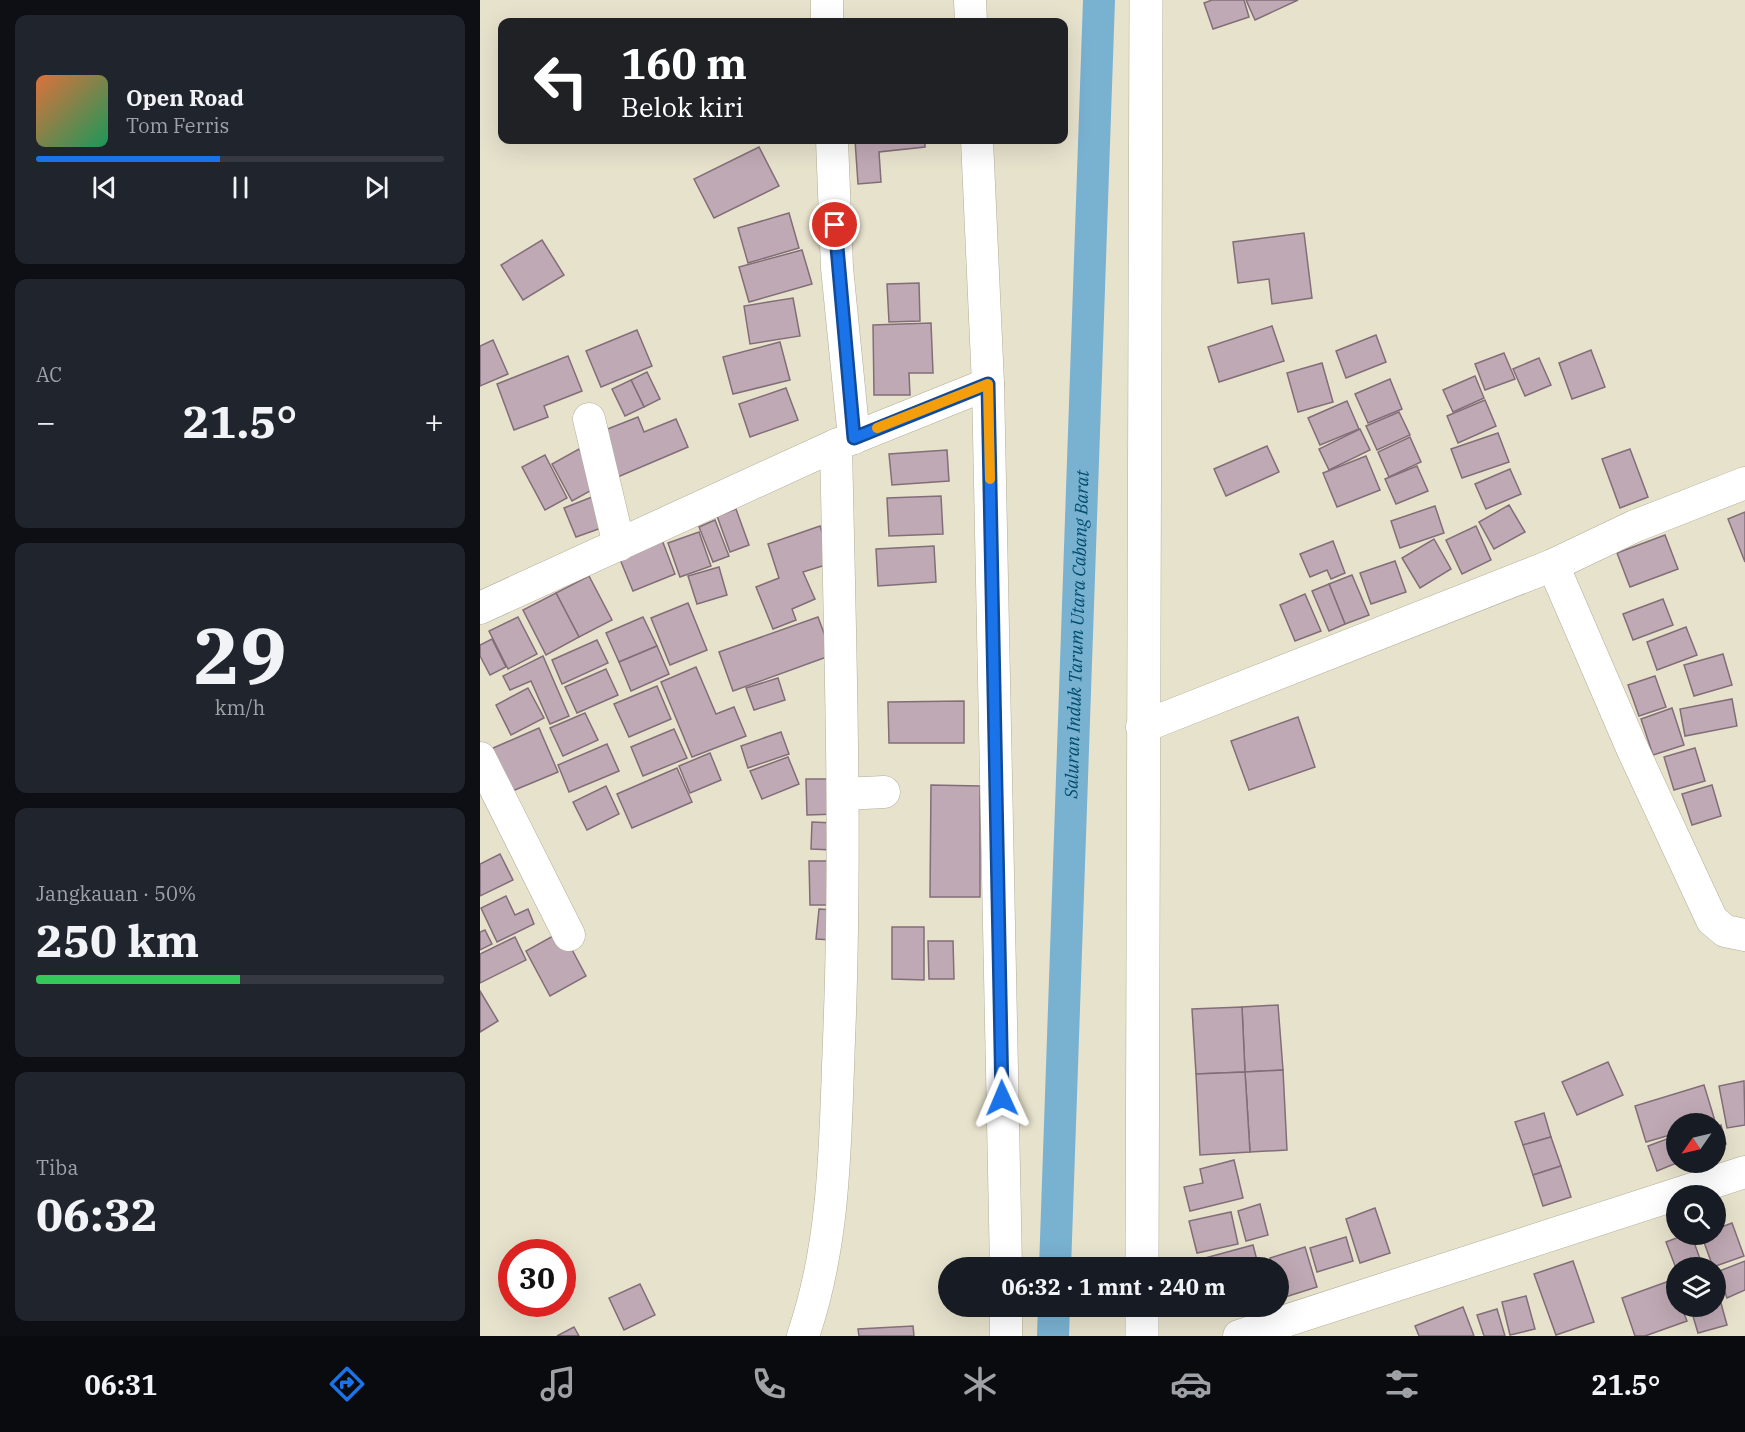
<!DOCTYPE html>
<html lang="id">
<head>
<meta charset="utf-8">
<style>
	:root { --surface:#171b24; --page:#20242c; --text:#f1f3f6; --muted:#9ea1a6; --line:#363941; --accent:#1a73e8 }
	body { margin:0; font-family:"IBM Plex Serif",serif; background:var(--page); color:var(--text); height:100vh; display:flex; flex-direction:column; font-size:22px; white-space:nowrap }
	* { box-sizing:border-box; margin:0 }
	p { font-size:20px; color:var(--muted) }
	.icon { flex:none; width:33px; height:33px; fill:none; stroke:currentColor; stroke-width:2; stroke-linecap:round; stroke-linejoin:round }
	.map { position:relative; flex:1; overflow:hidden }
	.drawer { display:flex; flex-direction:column; gap:15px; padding:15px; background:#0d0f14; width:480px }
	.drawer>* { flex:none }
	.guide { position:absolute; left:18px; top:18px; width:570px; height:126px; border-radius:12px; box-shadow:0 6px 24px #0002; background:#202124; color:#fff; overflow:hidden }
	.needle { width:39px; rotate:236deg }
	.tools { position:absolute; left:1186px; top:1113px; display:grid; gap:12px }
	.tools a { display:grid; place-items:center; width:60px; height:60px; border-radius:50%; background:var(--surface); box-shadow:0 6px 24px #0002; font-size:30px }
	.speed { position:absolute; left:18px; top:1239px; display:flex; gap:12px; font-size:30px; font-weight:700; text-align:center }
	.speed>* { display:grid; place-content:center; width:78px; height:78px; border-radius:50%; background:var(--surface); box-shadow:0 6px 24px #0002; line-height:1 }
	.speed .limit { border:9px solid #d22; background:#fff; color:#111 }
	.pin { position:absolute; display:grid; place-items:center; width:51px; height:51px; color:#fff; margin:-26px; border:3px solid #fff; border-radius:50%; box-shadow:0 2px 6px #0007 }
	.me { position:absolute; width:66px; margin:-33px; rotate:359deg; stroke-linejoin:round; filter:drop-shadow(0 0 4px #0008) }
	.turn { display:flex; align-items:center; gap:21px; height:126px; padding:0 24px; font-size:27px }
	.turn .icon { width:78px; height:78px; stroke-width:2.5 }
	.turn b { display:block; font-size:42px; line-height:51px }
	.big { font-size:45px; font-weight:700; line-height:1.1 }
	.drawer .card { flex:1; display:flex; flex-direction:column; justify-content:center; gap:9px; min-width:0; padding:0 21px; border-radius:12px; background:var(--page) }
	.drawer .dial { align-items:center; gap:0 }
	.dial b { font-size:78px; line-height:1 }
	.song { display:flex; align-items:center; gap:18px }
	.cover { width:72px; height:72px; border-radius:9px; background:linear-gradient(135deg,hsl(20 70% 55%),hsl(150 70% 35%)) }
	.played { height:6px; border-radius:3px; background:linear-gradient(90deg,var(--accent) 45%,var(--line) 45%) }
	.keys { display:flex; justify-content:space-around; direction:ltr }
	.heat { display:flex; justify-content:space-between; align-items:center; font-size:33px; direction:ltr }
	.charge { height:9px; border-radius:4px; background:linear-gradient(90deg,#34c759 50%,var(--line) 0) }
	.trip { position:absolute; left:458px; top:1257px; width:351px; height:60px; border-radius:30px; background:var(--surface); box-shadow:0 6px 24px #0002; font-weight:700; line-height:60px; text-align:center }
	.dock { display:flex; height:96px; justify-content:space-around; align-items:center; background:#090b0e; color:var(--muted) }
	.dock .icon { width:42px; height:42px }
	.dock .on { color:var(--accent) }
	.dock b { font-size:27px; color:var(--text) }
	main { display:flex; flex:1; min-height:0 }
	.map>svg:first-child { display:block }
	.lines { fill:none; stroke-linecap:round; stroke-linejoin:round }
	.canal { stroke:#79b1d1; stroke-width:32 }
	.building { fill:#bfa9b4; stroke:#826e78; stroke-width:1.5 }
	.minor-casing { stroke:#b2ad98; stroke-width:33 }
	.major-casing { stroke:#b2ad98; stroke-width:34 }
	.minor { stroke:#fff; stroke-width:32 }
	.major { stroke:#fff; stroke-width:33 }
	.route-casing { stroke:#114b97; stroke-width:15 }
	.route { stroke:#1a73e8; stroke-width:10 }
	.slow { stroke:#f59e0b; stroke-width:10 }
	.labels { text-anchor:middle; stroke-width:6; stroke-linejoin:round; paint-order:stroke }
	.water-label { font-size:18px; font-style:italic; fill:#004d6d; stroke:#e7e2cc }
</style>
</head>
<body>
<main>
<section class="drawer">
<div class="card">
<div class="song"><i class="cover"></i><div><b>Open Road</b><p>Tom Ferris</p></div></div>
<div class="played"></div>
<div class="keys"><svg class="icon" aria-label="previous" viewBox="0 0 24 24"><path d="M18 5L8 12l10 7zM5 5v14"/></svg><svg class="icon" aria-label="pause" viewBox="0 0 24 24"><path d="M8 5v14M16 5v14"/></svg><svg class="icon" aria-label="next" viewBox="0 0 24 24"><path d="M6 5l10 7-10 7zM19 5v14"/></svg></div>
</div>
<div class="card"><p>AC</p>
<div class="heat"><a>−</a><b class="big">21.5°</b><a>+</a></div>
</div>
<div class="card dial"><b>29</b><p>km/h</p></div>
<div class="card"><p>Jangkauan · 50%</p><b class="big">250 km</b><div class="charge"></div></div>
<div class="card"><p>Tiba</p><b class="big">06:32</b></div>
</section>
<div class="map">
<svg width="1265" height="1336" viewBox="0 0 1265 1336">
	<rect width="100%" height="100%" fill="#e7e2cc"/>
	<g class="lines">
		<!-- canal -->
		<g class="canal">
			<path id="s1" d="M575,1268L619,0"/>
			<path d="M573,1336L574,1306"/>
		</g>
	</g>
	<!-- building -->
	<g class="building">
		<path d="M732,0H764L769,17L733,29L724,3Z"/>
		<path d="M766,0H818L775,20Z"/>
		<path d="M375,140H445V147L399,152L401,182L378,184Z"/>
		<path d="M279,147L299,186L234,218L214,179Z"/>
		<path d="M309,213L319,248L268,263L258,228Z"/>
		<path d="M824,233L832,298L792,304L789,279L758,283L753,242Z"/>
		<path d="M62,240L84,275L43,300L21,265Z"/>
		<path d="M322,250L332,284L269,302L259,267Z"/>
		<path d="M439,283L440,321L409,322L407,284Z"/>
		<path d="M313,298L320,336L270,344L264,306Z"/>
		<path d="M451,323L453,373H429L430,395H394L393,325Z"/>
		<path d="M792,326L804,361L739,382L728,347Z"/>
		<path d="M157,330L172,366L121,387L106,351Z"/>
		<path d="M896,335L906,362L866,378L856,351Z"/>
		<path d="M13,340L28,374L0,386V346Z"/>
		<path d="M300,342L310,380L253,394L243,357Z"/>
		<path d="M1111,350L1125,387L1092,399L1079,363Z"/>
		<path d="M1024,353L1035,379L1005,390L995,364Z"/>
		<path d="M88,356L102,391L64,406L68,417L34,430L17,384Z"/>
		<path d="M1059,358L1071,385L1045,396L1033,369Z"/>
		<path d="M842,363L853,402L818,412L807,373Z"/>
		<path d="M167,372L180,399L164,407L151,380Z"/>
		<path d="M995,376L1004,398L973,412L963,390Z"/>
		<path d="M910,379L922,409L888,423L875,394Z"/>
		<path d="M151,380L164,407L145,416L132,389Z"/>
		<path d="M306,388L318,420L270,437L259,404Z"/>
		<path d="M1005,400L1016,426L978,443L967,416Z"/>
		<path d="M867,401L879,429L840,445L828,418Z"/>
		<path d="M919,412L930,435L897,450L886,426Z"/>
		<path d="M158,417L164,432L196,419L208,447L133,479L115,434Z"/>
		<path d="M880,429L890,450L849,470L839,449Z"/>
		<path d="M1018,433L1029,462L982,478L971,449Z"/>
		<path d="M930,437L941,462L909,477L898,452Z"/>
		<path d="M787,446L799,472L746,496L734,469Z"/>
		<path d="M99,449L119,486L92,501L72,464Z"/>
		<path d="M1150,449L1168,497L1140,508L1122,459Z"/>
		<path d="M467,450L469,481L412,485L409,454Z"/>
		<path d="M65,455L87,498L65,510L42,467Z"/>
		<path d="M886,456L900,490L857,507L843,473Z"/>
		<path d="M937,466L948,491L916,504L905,479Z"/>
		<path d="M1030,469L1041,494L1006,509L995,484Z"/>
		<path d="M461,496L463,534L409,536L407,498Z"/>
		<path d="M112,497L124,527L96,537L84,508Z"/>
		<path d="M1029,505L1045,532L1014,549L999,522Z"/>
		<path d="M955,506L964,533L920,548L911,521Z"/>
		<path d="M256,509L269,545L250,552L237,516Z"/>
		<path d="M1265,512V562L1248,519Z"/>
		<path d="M235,520L249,556L233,562L219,527Z"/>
		<path d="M340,526L352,563L323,572L335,599L312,609L316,620L293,629L276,587L299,578L288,544Z"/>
		<path d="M996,526L1011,560L982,574L966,540Z"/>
		<path d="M219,532L231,566L200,577L188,543Z"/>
		<path d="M1185,535L1198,569L1150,587L1137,553Z"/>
		<path d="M954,539L971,569L940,588L922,558Z"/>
		<path d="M182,540L195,574L153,591L139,557Z"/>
		<path d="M853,541L865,573L851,579L847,570L830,577L820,554Z"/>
		<path d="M454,546L456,582L398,586L396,549Z"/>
		<path d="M915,561L926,592L891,604L880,573Z"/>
		<path d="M239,567L247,595L217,604L208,576Z"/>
		<path d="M872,575L889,615L865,624L849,584Z"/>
		<path d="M109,576L132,620L99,637L76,593Z"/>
		<path d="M849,584L865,624L849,631L832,591Z"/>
		<path d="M76,593L99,637L66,655L43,610Z"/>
		<path d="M825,594L841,631L815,641L800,605Z"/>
		<path d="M1183,599L1193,625L1153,640L1143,614Z"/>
		<path d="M208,603L227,650L190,665L171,618Z"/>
		<path d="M38,617L57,654L28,669L9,631Z"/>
		<path d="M163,617L177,646L139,662L126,633Z"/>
		<path d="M338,617L352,655L253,691L239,652Z"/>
		<path d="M1206,627L1217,655L1177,670L1167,642Z"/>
		<path d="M12,639L26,667L10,675L0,656V645Z"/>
		<path d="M117,640L128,663L82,684L72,660Z"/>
		<path d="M177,646L189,674L151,691L139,662Z"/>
		<path d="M1243,654L1252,685L1214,696L1204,665Z"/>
		<path d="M63,656L89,716L70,724L51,681L30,690L23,676Z"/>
		<path d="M216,667L236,714L254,707L266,736L212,757L181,682Z"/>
		<path d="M126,669L138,695L97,713L85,687Z"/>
		<path d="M1175,676L1186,707L1159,716L1148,685Z"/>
		<path d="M298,678L305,700L274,710L266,688Z"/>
		<path d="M177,686L191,719L149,737L134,704Z"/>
		<path d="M48,688L64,718L31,735L16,705Z"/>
		<path d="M1252,699L1257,726L1205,736L1200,709Z"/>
		<path d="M484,701V743H409L408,702Z"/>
		<path d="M1192,708L1204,745L1173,755L1161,719Z"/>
		<path d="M105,713L118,740L83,756L70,728Z"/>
		<path d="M818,717L835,767L769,790L751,741Z"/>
		<path d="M59,728L78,772L30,792L11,749Z"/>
		<path d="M194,729L207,758L163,776L151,747Z"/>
		<path d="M301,732L309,754L268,768L261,746Z"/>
		<path d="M127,744L139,771L89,792L78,765Z"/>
		<path d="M1215,748L1225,781L1194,790L1184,757Z"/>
		<path d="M230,753L241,780L210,793L199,766Z"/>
		<path d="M308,757L319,784L282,799L270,771Z"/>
		<path d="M197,768L212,802L152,828L137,794Z"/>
		<path d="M326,779H357L358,814L327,815Z"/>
		<path d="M451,785L500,786V897H450Z"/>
		<path d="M1232,785L1241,816L1212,825L1202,794Z"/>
		<path d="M126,786L139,814L107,830L93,802Z"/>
		<path d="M332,822L354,823L353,850L331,849Z"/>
		<path d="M20,854L33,880L0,896V864Z"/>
		<path d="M329,861H357L358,905H330Z"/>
		<path d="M26,896L35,915L48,909L54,924L17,942L1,908Z"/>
		<path d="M339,909L354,910L352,940L336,939Z"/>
		<path d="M412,927H444V980L412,979Z"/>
		<path d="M5,930L12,944L0,950V932Z"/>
		<path d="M82,931L106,976L70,996L46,951Z"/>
		<path d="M35,937L46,960L0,983V954Z"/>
		<path d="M448,941H473L474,979H449Z"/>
		<path d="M0,991L18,1021L0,1032Z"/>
		<path d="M798,1005L803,1070L765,1072L762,1007Z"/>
		<path d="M762,1007L765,1072L716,1074L712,1009Z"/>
		<path d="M1128,1062L1143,1095L1097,1115L1082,1082Z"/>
		<path d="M803,1070L807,1150L770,1152L765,1072Z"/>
		<path d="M765,1072L770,1152L720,1155L716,1074Z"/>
		<path d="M1264,1081L1265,1125L1247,1128L1239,1086Z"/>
		<path d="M1224,1085L1235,1121L1227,1124H1197V1133L1166,1142L1155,1106Z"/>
		<path d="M1064,1113L1071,1137L1043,1145L1035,1122Z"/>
		<path d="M1241,1125L1246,1144L1236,1147V1127Z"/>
		<path d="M1195,1136L1199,1162L1177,1171L1168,1146Z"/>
		<path d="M1071,1137L1081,1166L1053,1175L1043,1145Z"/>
		<path d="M754,1160L763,1198L710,1211L704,1187L723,1183L720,1169Z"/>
		<path d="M1081,1166L1091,1197L1063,1206L1053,1175Z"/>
		<path d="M780,1204L788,1235L766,1241L758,1211Z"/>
		<path d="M895,1208L910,1253L880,1263L866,1219Z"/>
		<path d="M751,1212L758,1244L717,1253L709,1221Z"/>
		<path d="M1252,1223L1264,1256L1233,1267L1221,1234H1236V1229Z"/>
		<path d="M1207,1234H1211L1223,1267L1197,1268V1271L1186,1242Z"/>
		<path d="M866,1237L873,1261L837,1272L830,1248Z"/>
		<path d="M773,1245L779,1268H704L703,1264Z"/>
		<path d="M825,1247L837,1287L802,1298L798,1284V1268H793L790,1258Z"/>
		<path d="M1093,1261L1114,1322L1076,1335L1054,1274Z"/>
		<path d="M1265,1261V1290L1247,1298L1237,1272Z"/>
		<path d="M1192,1280L1197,1294V1306H1201L1207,1321L1165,1336H1155L1142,1298Z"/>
		<path d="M160,1284L175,1315L144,1330L129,1298Z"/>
		<path d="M1046,1296L1055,1329L1030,1335L1022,1302Z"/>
		<path d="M1236,1296H1239L1247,1325L1218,1333L1210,1306H1236Z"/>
		<path d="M715,1306H747L717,1315Z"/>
		<path d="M983,1307L994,1336H939L935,1326Z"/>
		<path d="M1017,1309L1025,1336H1004L997,1315Z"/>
		<path d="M433,1326L434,1336H379L378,1329Z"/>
		<path d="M94,1327L99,1336H77Z"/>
	</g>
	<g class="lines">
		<!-- minor casing -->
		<g class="minor-casing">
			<g id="minor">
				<path d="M347,0V22"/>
				<path d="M490,0L491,22"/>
				<path d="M352,140L357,268L374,438"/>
				<path d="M497,140L508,384L526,1268"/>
				<path d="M109,419L139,545"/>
				<path d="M1073,565L1152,748L1232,920L1245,931L1265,935"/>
				<path d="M0,608L356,445L508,384"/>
				<path d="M662,727L1073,565L1155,526L1265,483"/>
				<path d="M0,758L89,935"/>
				<path d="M363,794L404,792"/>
				<path d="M526,1306V1336"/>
				<path d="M323,1336C356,1240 355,1140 359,1040C367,842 360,643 356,445"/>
				<path d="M759,1336L1265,1172"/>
			</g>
		</g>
		<!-- major casing -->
		<g class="major-casing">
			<g id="major">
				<path d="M662,1268L666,0"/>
				<path d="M662,1306V1336"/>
			</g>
		</g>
		<!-- minor -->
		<use href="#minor" class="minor"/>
		<!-- major -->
		<use href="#major" class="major"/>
	</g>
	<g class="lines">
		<!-- route casing -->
		<g class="route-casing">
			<path id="route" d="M355,225L374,438L508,384L522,1098"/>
		</g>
		<!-- route -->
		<use href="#route" class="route"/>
		<!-- slow -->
		<path class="slow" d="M397,428L508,384L510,479"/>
	</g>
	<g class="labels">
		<!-- water labels -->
		<g class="water-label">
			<text dy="6" stroke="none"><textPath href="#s1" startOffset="634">Saluran Induk Tarum Utara Cabang Barat</textPath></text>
		</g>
	</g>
</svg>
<div class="tools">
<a><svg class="needle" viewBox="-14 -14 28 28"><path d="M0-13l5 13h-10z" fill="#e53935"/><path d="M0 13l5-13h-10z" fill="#9ea1a6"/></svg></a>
<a><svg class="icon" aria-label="search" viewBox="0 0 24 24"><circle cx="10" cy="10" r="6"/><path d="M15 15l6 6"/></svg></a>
<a><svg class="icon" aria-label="layers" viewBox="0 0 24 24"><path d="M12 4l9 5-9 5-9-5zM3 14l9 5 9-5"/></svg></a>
</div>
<div class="speed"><div class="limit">30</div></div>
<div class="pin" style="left:355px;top:225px;background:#d93025"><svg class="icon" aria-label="arrive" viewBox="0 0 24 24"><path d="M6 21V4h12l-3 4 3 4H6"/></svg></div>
<svg class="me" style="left:522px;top:1098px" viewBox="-20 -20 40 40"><path d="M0-17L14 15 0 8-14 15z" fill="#1a73e8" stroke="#fff" stroke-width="4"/></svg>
<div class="trip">06:32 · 1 mnt · 240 m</div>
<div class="guide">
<div class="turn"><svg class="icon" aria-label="left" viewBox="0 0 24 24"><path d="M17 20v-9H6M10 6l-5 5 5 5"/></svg><div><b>160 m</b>Belok kiri</div></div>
</div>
</div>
</main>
<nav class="dock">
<b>06:31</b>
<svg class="icon on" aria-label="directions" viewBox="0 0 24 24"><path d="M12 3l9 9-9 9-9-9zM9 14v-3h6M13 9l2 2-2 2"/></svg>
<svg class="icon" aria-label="music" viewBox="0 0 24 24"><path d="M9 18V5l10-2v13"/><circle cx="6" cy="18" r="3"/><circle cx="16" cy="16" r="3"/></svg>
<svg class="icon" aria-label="phone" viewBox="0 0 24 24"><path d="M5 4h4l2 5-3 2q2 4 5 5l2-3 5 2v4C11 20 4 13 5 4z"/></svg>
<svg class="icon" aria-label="climate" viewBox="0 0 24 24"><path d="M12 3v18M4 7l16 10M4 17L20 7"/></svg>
<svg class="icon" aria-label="car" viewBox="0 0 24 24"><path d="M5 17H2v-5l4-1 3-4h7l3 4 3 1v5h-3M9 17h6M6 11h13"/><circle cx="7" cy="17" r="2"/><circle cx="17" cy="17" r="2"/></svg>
<svg class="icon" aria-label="filters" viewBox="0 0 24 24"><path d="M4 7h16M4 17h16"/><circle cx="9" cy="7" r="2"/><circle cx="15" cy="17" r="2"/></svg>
<b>21.5°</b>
</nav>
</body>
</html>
